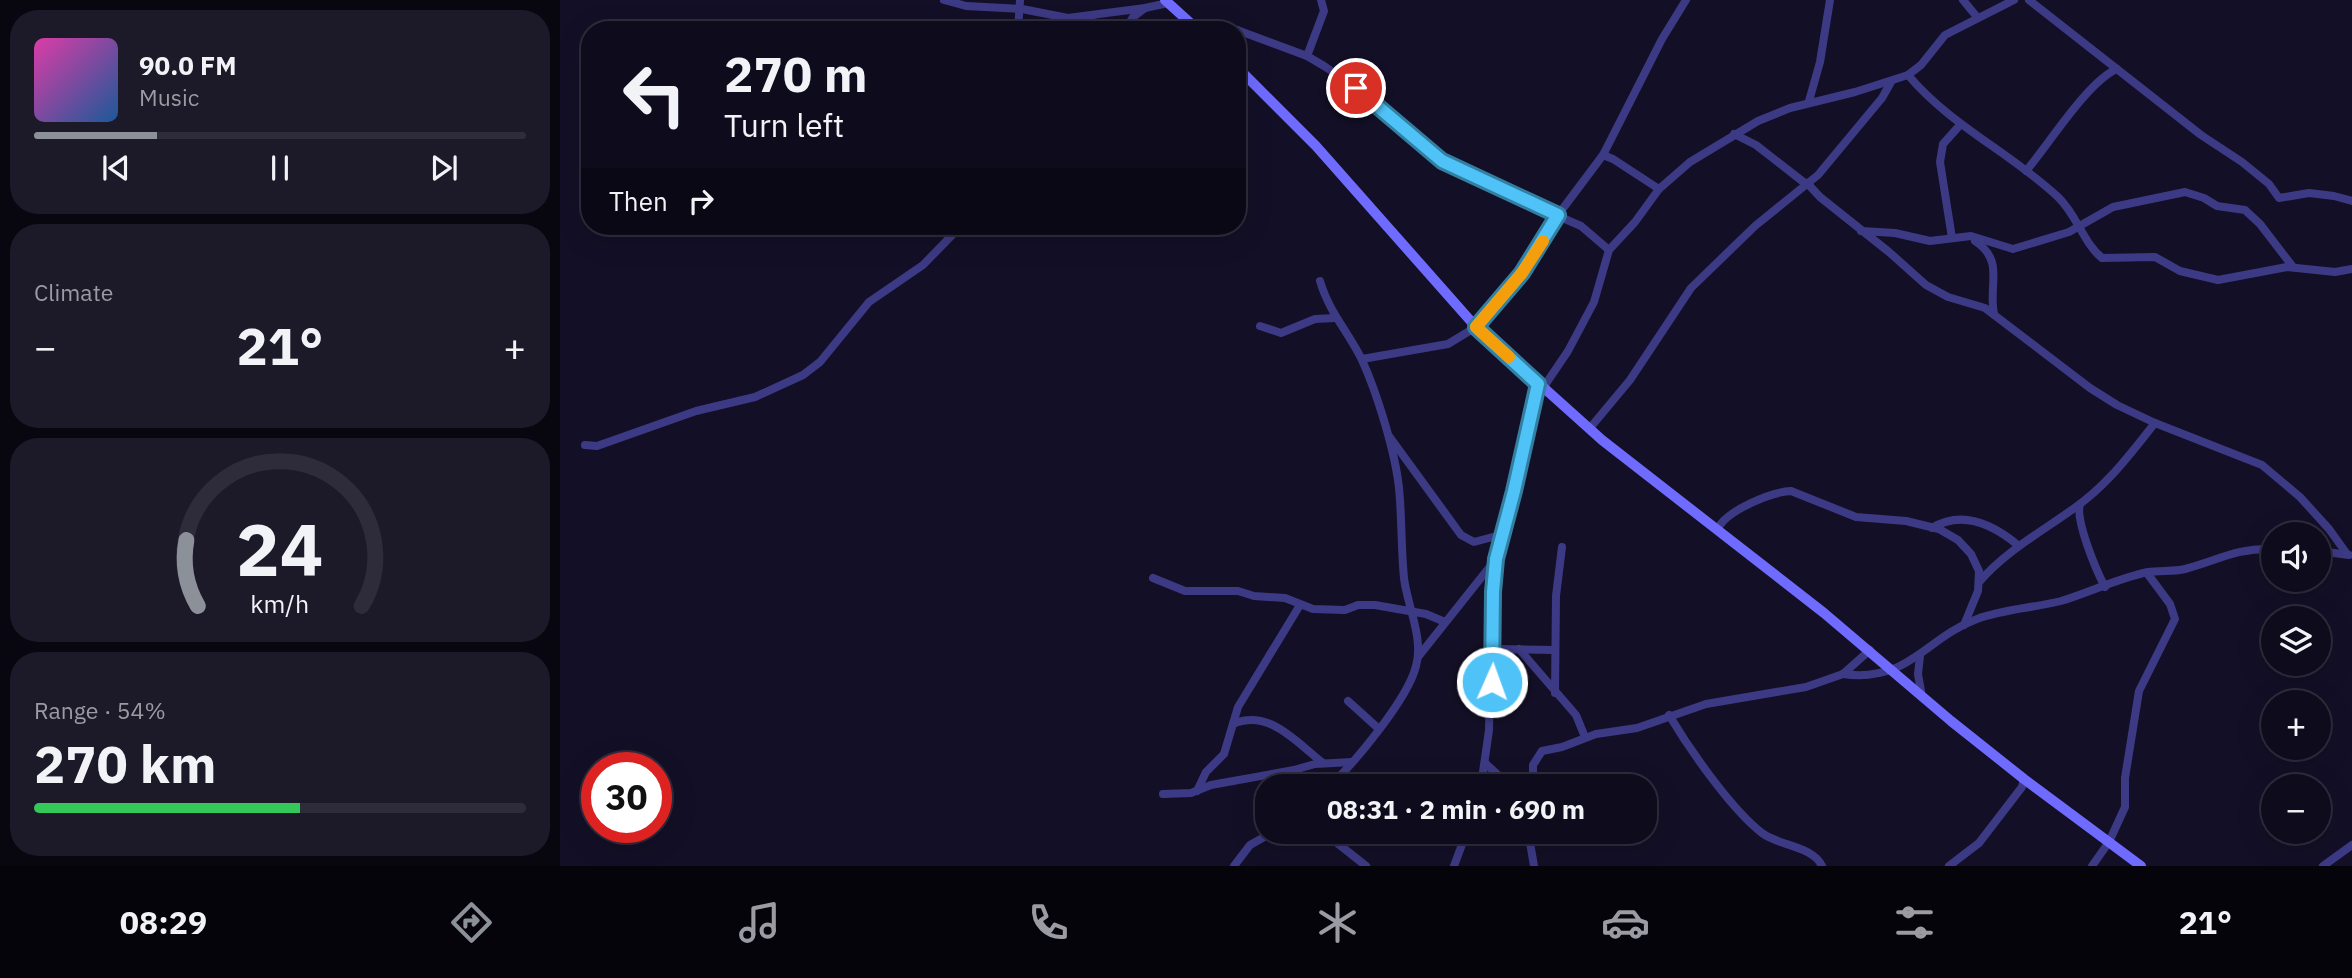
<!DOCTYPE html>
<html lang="en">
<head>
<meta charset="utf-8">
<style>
	:root { --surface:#0e0b1c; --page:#1c1929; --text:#f1f3f6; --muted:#9b9ba3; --line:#2e2b3b; --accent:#8c9099 }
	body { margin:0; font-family:"IBM Plex Sans",sans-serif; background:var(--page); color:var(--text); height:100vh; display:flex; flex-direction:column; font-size:26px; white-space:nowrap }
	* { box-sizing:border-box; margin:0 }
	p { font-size:23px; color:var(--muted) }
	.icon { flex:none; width:38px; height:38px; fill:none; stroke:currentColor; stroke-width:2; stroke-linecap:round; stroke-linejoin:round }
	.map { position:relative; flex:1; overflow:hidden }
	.details { display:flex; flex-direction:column; gap:10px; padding:10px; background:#08060f; width:560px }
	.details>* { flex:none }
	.top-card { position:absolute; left:21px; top:21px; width:665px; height:214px; border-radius:28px; box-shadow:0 7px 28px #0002,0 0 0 2px var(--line); background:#0e0b1c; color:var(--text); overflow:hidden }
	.fabs { position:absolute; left:1701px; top:522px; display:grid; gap:14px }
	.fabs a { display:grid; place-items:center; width:70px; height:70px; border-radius:50%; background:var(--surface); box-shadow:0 7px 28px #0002,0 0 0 2px var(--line); font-size:35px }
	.speed { position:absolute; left:21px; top:752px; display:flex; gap:14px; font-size:35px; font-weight:700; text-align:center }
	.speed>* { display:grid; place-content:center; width:91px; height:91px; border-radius:50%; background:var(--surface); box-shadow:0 7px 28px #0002,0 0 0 2px var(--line); line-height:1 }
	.speed .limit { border:10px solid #d22; background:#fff; color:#111 }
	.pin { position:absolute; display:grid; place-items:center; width:60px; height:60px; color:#fff; margin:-30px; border:4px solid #fff; border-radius:50%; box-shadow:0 2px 7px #0007 }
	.me { position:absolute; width:77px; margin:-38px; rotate:2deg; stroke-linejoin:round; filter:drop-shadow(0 0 5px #0008) }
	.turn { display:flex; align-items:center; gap:24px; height:147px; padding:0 28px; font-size:32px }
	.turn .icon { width:91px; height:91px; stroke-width:2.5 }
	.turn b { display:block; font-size:49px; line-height:60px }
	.then { display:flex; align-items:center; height:66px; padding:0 28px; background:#0003; gap:14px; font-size:26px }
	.big { font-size:52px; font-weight:800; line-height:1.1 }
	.details .card { flex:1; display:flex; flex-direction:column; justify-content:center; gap:10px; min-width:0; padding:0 24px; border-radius:28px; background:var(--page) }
	.details .dial { align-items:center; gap:0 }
	.dial svg { height:182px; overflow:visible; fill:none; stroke:var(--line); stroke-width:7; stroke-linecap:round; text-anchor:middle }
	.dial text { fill:var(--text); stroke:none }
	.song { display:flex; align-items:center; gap:21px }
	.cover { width:84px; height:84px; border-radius:10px; background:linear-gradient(135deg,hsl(320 70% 55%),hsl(210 70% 35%)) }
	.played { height:7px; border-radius:4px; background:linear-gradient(90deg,var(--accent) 25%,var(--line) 25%) }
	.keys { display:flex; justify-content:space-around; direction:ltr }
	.heat { display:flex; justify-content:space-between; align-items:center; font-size:38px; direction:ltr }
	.charge { height:10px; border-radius:5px; background:linear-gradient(90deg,#34c759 54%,var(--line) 0) }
	.trip { position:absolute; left:695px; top:774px; width:402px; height:70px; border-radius:28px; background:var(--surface); box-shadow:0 7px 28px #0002,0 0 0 2px var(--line); font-weight:800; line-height:70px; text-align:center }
	.tabs { display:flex; height:112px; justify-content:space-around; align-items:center; background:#06040b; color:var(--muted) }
	.tabs .icon { width:49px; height:49px }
	.tabs .on { color:var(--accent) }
	.tabs b { font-size:32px; color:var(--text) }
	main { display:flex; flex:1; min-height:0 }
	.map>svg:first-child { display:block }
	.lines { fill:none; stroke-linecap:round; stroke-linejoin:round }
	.street { stroke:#3d3a85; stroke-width:8 }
	.secondary { stroke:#6f6bff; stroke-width:10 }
	.route-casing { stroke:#337fa1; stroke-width:18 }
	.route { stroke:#4fc3f7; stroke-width:12 }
	.slow { stroke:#f59e0b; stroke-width:12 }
</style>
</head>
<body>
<main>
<section class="details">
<div class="card">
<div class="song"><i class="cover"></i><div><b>90.0 FM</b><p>Music</p></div></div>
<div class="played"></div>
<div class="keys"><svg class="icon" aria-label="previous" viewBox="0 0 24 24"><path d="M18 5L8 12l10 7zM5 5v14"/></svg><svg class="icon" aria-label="pause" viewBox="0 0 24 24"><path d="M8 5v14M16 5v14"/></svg><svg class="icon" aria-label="next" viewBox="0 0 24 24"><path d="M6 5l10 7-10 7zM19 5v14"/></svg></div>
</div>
<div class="card"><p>Climate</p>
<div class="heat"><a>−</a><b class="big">21°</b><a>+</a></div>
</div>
<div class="card dial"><svg viewBox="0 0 100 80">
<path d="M14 69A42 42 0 1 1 86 69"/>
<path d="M14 69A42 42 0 0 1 9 40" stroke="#8c9099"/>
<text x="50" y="56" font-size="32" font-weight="700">24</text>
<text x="50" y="72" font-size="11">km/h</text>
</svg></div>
<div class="card"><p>Range · 54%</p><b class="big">270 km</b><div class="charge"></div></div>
</section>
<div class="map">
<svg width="1792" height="866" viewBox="0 0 1792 866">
	<rect width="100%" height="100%" fill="#130f26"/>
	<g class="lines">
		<!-- street -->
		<g class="street">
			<path d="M384,0L406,6L462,9L508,18L585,8L608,3"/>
			<path d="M1403,0L1417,17"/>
			<path d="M1469,0L1641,135L1682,162L1709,184L1719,198L1749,193L1774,196L1792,201"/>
			<path d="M522,17L551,30"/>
			<path d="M630,23L677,30"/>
			<path d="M458,30L460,0"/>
			<path d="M565,30L573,17L585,8"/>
			<path d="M677,30L747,56L764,66L795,87L871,154L898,170L926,180L975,206L1021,226L1049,250"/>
			<path d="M747,56L764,11L761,0"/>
			<path d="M1348,75C1392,127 1450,152 1498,197C1517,215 1524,244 1542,258L1595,257L1620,271L1658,280L1727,267L1775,272L1792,269"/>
			<path d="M1249,101L1260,62L1270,0"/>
			<path d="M1174,134L1196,145L1246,184"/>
			<path d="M1043,155L1053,159L1099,189"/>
			<path d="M1466,171C1489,144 1528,81 1557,69"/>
			<path d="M1247,183L1260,197L1329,252L1366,285L1388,297L1425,308L1530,388L1557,405L1595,423L1702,465L1740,497L1769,529L1787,554"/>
			<path d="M1301,231L1335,233L1370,241L1411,236L1453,249L1509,232L1553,207L1625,192L1644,198L1657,206L1685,210L1700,224L1733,267"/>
			<path d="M1392,238L1380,162L1383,144L1400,125"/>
			<path d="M1415,241C1445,261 1428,284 1434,314"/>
			<path d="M760,281C769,312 789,333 802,360C817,393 835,451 839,488C842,518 841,548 844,578C847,605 864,638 856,666C848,699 795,762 770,786"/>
			<path d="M700,326L721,333L755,319L775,318"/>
			<path d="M802,359L888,344L916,327L962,273L998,215L1043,155L1102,39L1126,0"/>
			<path d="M983,388L1008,351L1034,302L1049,250L1075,222L1099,189L1130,162L1198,121L1230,108L1295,92L1348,75L1361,65L1385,35L1454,0"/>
			<path d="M1030,428L1070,380L1131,288L1195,226L1258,175L1322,98L1331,82"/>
			<path d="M829,436L901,535L914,542L944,534"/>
			<path d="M25,445L37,446L136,411L195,397L243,375L260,362L309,302L363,265L401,226"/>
			<path d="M1520,504C1515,520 1536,570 1545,587"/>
			<path d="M1158,528C1168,510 1211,492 1231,491L1296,517L1346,521L1379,529L1398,540L1411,554L1419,571L1418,591L1404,625"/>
			<path d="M1372,528C1403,509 1434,525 1459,546"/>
			<path d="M1759,551L1789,555"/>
			<path d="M593,578L625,591H678L694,596L725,598L753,609L785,610L798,605H815L866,614L885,622"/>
			<path d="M1419,582C1446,551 1481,532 1513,509C1547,486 1570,454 1595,423"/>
			<path d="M933,649L994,650"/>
			<path d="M959,649L1016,715L1025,737"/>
			<path d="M1360,656L1358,674L1362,697"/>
			<path d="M858,657L936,559"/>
			<path d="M1283,674C1349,683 1365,638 1417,619C1444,609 1474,608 1501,601C1530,592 1559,578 1588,572C1600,570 1613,572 1625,569C1659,560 1676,548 1713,549"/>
			<path d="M995,693L996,596L1002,547"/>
			<path d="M788,701L819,729"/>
			<path d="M1109,715C1130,750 1171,809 1202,833C1219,846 1253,846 1262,866"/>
			<path d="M673,724C709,708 737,743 763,763"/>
			<path d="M925,763L950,786"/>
			<path d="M921,786L929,730L932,592L936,559L954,491L978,384"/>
			<path d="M973,786V765L982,751L1002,747L1036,734L1077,728L1146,704L1246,687L1283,674L1310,650"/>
			<path d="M637,791L646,772L664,754L678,707L740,605"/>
			<path d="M603,794L631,793L651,785L734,770L755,764L792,762"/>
			<path d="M762,831L806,866"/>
			<path d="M968,831L974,866"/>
			<path d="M1549,842L1565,807V778L1579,691L1615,619L1610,604L1587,573"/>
			<path d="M674,866L690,845L715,831"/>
			<path d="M894,866L907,831"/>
			<path d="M1389,866L1419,843L1462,787L1464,779"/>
			<path d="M1532,866L1549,842"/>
			<path d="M1763,866L1792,845"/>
		</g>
		<!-- secondary -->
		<g class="secondary">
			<path d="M605,0L638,30"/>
			<path d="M677,67L756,146L916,327L1042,440L1264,613L1391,721L1464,779L1581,866"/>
		</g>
	</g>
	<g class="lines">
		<!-- route casing -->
		<g class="route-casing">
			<path id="route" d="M796,88L882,161L998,215L962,273L916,327L978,384L954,491L936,559L933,592L932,682"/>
		</g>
		<!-- route -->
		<use href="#route" class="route"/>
		<!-- slow -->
		<path class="slow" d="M949,357L916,327L962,273L983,241"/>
	</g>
</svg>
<div class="fabs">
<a><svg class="icon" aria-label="sound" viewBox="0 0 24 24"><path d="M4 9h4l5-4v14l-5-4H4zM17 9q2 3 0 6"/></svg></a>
<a><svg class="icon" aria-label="layers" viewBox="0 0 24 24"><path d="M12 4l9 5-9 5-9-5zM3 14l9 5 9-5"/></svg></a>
<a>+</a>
<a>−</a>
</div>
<div class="speed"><div class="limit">30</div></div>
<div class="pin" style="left:796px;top:88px;background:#d93025"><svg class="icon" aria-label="arrive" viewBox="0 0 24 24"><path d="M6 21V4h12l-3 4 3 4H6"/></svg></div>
<svg class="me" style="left:932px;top:682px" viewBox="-20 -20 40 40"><circle r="17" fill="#4fc3f7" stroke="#fff" stroke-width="3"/><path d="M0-11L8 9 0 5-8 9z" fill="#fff"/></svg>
<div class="trip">08:31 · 2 min · 690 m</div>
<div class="top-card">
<div class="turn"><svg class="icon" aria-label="left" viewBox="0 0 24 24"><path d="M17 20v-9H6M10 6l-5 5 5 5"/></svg><div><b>270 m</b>Turn left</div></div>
<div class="then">Then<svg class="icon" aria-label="right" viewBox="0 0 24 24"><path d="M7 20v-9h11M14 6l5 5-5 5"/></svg></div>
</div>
</div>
</main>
<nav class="tabs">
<b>08:29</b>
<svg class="icon on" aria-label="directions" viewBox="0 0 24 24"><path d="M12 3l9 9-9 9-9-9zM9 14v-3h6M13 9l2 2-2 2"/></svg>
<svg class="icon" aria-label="music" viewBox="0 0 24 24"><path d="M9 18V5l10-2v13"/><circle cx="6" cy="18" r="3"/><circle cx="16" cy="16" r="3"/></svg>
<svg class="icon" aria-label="phone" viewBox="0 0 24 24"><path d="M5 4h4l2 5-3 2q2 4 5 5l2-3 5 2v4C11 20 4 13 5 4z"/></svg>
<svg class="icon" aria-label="climate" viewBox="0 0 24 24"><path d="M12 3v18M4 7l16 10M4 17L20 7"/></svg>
<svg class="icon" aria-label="car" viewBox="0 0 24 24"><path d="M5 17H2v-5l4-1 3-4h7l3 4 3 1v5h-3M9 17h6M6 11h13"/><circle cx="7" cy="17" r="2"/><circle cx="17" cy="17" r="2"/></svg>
<svg class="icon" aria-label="filters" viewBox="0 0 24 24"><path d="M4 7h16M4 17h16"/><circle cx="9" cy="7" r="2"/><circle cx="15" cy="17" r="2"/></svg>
<b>21°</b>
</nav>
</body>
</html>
